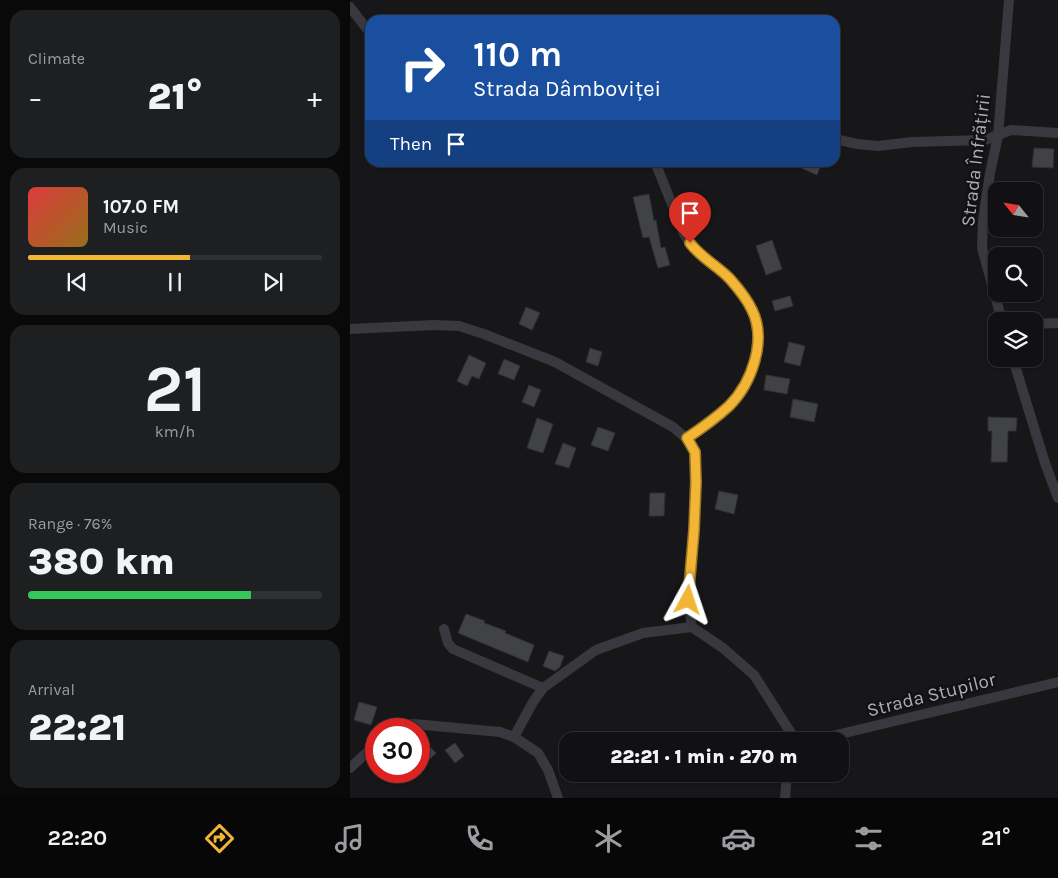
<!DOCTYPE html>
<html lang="en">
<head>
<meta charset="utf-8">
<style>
	:root { --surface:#111113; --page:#1e1f21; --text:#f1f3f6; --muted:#9c9da0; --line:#303133; --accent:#f2b536 }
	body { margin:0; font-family:Karla,sans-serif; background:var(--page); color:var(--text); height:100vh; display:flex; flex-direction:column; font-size:19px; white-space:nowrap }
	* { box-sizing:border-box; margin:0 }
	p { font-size:16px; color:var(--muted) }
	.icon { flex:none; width:28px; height:28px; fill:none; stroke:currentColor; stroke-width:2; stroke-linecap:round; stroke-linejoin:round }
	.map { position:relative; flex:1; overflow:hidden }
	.panel { display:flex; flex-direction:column; gap:10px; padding:10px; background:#09090a; width:350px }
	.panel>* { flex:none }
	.banner { position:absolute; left:15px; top:15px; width:475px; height:152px; border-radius:15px; box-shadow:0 1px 4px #0004,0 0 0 1px var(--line); background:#1a4fa0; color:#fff; overflow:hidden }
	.needle { width:32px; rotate:300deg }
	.buttons { position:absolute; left:638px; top:182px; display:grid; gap:10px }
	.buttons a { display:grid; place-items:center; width:55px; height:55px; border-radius:10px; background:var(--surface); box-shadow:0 1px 4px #0004,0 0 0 1px var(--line); font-size:25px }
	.speed { position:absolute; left:15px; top:718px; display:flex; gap:10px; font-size:25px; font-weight:700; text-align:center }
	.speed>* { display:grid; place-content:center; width:65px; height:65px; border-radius:50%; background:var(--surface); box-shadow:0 1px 4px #0004,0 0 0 1px var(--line); line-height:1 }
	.speed .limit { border:8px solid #d22; background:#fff; color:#111 }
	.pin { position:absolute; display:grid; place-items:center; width:42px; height:42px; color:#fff; margin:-51px -21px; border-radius:50% 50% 50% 0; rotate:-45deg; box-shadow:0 0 5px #0007 }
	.pin .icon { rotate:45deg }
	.me { position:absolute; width:55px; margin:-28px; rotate:5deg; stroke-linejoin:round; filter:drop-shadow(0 0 4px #0008) }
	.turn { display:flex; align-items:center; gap:18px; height:105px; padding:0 25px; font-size:22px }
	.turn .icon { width:65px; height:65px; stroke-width:2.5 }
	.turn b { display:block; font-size:35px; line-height:42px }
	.then { display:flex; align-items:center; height:48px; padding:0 25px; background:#0003; gap:10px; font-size:19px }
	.big { font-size:38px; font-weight:800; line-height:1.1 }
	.panel .tile { flex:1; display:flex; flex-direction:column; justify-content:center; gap:8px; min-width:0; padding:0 18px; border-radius:15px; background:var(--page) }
	.panel .dial { align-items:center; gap:0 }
	.dial b { font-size:65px; line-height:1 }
	.song { display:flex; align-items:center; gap:15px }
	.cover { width:60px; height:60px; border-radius:8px; background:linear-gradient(135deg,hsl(0 70% 55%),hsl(40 70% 35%)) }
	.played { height:5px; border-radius:2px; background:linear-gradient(90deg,var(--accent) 55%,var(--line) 55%) }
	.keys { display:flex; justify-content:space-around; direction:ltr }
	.heat { display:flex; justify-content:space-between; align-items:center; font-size:28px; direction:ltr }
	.charge { height:8px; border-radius:4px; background:linear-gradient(90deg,#34c759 76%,var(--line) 0) }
	.trip { position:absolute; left:209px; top:732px; width:290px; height:50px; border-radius:15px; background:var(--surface); box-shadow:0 1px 4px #0004,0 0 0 1px var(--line); font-weight:800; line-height:50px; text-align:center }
	.dock { display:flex; height:80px; justify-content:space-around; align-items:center; background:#070708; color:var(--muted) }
	.dock .icon { width:35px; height:35px }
	.dock .on { color:var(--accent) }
	.dock b { font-size:22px; color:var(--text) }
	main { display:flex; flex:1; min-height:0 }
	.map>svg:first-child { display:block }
	.building { fill:#414246; stroke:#313135 }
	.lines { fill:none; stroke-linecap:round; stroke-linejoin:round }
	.minor { stroke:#38383e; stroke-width:10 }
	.route-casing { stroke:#9d7623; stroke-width:12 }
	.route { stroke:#f2b536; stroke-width:9 }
	.labels { text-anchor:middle; stroke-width:5; stroke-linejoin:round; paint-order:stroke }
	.street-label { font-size:19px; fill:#a9adb8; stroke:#121214 }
</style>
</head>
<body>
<main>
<section class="panel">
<div class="tile"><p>Climate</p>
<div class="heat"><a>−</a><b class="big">21°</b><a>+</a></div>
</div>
<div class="tile">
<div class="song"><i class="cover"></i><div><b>107.0 FM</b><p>Music</p></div></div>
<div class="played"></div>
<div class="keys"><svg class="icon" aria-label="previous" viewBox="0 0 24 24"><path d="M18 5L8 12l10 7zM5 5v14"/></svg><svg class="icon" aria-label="pause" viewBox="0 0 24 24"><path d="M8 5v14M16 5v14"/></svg><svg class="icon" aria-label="next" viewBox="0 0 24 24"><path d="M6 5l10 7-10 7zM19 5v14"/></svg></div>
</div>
<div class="tile dial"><b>21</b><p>km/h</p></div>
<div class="tile"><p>Range · 76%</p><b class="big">380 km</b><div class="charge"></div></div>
<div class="tile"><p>Arrival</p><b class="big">22:21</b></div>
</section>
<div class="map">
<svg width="708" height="798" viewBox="0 0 708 798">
	<rect width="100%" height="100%" fill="#171719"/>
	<!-- building -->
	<g class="building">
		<path d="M684,148L704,149L703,168L682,167Z"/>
		<path d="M438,162H472L467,175Z"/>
		<path d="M299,194L304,221L306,220L311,248L315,247L320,265L308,268L299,237L293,238L283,197Z"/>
		<path d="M422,240L432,269L416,275L406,246Z"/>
		<path d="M440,296L443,306L425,311L422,301Z"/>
		<path d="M176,307L190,313L182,330L169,324Z"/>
		<path d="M439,342L455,346L450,366L434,362Z"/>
		<path d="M240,348L252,352L248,366L236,362Z"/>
		<path d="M119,355L136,363L129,379L122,376L117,386L107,381Z"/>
		<path d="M154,359L170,366L164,380L148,374Z"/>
		<path d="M416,375L440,379L437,394L414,390Z"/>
		<path d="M179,385L191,390L184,407L172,402Z"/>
		<path d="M443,399L468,404L464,422L440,417Z"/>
		<path d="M638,417L667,418L666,431H658L657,462H641L642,431H638Z"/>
		<path d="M187,418L203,424L193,453L177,448Z"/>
		<path d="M248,427L265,433L258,451L241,445Z"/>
		<path d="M213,443L226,448L219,468L205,464Z"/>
		<path d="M369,491L388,495L384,514L365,509Z"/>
		<path d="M300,493H315L314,516H299Z"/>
		<path d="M116,614L135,621L134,623L156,631L155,633L184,645L178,662L108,633Z"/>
		<path d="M199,651L214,656L210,667L205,671L193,666Z"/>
		<path d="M9,702L27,707L21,725L4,720Z"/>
		<path d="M75,742L86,753L77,762L69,753V748Z"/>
		<path d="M105,743L114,756L105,763L95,750Z"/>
	</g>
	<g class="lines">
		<!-- minor -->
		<g class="minor">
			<path d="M0,7L20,33"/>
			<path d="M485,139L507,144L528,146L562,142L635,140L661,130L708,133"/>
			<path d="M305,162L334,234L347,252L380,278L395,298L403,311L408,335L405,361L394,385L381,404L358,424L337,439"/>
			<path d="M652,321L632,248L633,221L640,173L648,136L659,0"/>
			<path d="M684,324L708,323"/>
			<path d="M0,329L84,325L109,326L134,334L205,362L323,427L337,439L345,452L344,530L338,601L342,627L373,648L404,675L446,741"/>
			<path d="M663,359L695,463L708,498"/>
			<path d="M94,629L98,643L103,649L193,688"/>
			<path d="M46,729L54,725L64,724L150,732L164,737L188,753L198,770L208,798"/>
			<path d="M164,737L183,702L193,688L246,650L293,633L342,627"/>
			<path d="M461,741L708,682"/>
			<path d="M0,768L26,744"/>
			<path d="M435,798L437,774"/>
		</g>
	</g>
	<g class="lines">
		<!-- route casing -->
		<g class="route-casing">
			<path id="route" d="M338,600L344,530L346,482L345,452L337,438C352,428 366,418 379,406C402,383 417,340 402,310C397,299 388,288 380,279C368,266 351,258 340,243"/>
		</g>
		<!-- route -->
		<use href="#route" class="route"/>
	</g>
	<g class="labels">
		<!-- street labels -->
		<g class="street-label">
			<text transform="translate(625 160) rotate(-83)" y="7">Strada Înfrățirii</text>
			<text transform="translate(581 694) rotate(-14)" y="7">Strada Stupilor</text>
		</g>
	</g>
</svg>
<div class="buttons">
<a><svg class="needle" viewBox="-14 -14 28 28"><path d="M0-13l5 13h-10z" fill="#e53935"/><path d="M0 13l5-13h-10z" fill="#9c9da0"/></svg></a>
<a><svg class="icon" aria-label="search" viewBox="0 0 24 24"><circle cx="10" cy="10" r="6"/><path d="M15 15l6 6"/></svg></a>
<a><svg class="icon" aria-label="layers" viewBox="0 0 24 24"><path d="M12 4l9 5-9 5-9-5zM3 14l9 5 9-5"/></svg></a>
</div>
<div class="speed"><div class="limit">30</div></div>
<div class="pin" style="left:340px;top:243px;background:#d93025"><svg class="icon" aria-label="arrive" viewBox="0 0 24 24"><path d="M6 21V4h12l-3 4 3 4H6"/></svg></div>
<svg class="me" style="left:338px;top:600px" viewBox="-20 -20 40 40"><path d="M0-17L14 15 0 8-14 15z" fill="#f2b536" stroke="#fff" stroke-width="4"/></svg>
<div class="trip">22:21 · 1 min · 270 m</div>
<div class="banner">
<div class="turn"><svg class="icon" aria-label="right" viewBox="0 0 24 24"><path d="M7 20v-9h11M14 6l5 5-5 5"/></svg><div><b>110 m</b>Strada Dâmboviței</div></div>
<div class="then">Then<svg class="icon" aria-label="arrive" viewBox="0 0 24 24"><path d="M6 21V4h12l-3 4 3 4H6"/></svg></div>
</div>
</div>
</main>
<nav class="dock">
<b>22:20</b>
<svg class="icon on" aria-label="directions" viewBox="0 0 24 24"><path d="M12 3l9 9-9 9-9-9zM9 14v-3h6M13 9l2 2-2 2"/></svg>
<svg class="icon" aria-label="music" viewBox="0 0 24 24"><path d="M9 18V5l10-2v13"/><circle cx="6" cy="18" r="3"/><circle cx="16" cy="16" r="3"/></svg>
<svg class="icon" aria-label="phone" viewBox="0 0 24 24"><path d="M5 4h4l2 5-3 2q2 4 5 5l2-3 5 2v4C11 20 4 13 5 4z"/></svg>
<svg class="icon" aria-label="climate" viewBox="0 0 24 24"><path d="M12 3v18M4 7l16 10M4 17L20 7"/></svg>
<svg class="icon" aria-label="car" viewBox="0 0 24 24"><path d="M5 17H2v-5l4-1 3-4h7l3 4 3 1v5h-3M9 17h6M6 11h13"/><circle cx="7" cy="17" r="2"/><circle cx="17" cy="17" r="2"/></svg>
<svg class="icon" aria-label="filters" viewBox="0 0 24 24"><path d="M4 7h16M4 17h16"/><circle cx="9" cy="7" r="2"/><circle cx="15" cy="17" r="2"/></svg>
<b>21°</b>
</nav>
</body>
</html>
